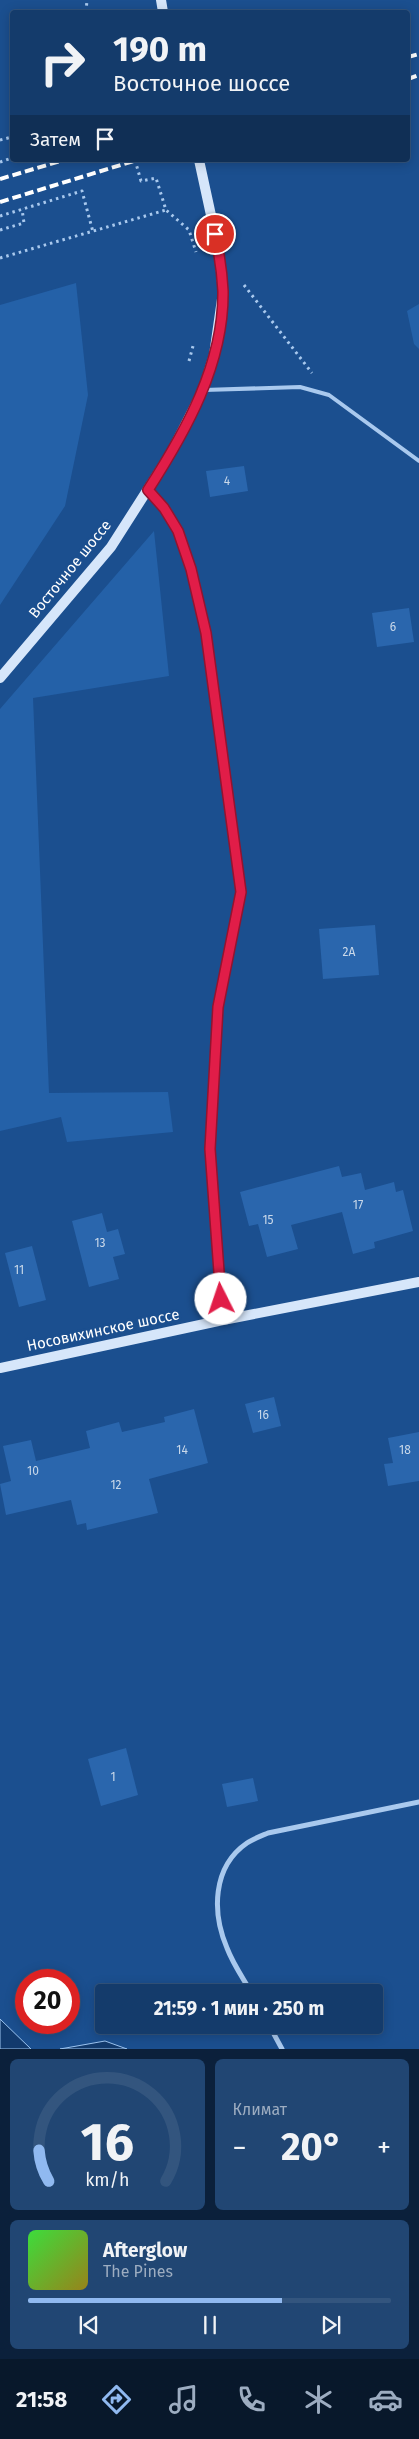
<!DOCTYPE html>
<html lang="ru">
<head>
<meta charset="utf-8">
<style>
	:root { --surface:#143b6b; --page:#214673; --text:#f1f3f6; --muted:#9dadc1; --line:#33557e; --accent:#90b9f0 }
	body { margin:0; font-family:"Fira Sans",sans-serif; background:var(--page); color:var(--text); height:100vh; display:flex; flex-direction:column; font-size:19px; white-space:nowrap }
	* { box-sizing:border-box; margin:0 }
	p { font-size:16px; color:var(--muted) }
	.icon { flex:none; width:28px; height:28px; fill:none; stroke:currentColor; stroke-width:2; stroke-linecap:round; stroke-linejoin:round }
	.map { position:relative; height:2049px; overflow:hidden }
	.panel { display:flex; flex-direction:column; gap:10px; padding:10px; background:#0b203b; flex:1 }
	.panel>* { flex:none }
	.banner { position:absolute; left:10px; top:10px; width:400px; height:152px; border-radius:5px; box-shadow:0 2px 12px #0003,0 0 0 1px var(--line); background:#143b6b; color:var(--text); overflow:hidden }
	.speed { position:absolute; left:15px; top:1969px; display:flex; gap:10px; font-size:25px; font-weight:700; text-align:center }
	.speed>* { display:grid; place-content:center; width:65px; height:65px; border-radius:50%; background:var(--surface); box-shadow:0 2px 12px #0003,0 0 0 1px var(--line); line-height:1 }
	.speed .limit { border:8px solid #d22; background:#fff; color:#111 }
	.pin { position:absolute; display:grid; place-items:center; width:42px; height:42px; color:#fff; margin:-21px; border:2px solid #fff; border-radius:50%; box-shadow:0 1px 5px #0007 }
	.me { position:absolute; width:55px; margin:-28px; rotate:356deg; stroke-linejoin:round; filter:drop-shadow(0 0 4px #0008) }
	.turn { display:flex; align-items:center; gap:18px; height:105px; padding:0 20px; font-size:22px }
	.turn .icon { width:65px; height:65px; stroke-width:2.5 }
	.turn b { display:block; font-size:35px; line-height:42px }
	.then { display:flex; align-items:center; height:48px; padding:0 20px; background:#0003; gap:10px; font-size:19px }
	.big { font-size:38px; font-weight:700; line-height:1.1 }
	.panel .tile { flex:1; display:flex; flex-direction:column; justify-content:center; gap:8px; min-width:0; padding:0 18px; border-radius:8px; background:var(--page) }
	.panel .dial { align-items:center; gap:0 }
	.dial svg { height:130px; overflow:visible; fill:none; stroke:var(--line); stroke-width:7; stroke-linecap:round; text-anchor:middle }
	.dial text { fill:var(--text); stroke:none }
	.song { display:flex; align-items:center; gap:15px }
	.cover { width:60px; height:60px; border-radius:8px; background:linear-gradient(135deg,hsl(120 70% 55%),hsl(50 70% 35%)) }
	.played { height:5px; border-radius:2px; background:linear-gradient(90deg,var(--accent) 70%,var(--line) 70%) }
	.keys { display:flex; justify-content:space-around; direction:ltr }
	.heat { display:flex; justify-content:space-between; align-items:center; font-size:28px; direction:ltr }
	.panel .tiles { flex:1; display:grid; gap:10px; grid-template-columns:1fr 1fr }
	.tile:last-child { grid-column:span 2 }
	.trip { position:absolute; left:95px; top:1984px; width:288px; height:50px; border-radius:5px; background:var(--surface); box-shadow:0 2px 12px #0003,0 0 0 1px var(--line); font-weight:700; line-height:50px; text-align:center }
	.menu { display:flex; height:80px; justify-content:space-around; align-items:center; background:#08182b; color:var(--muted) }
	.menu .icon { width:35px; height:35px }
	.menu .on { color:var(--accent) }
	.menu b { font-size:22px; color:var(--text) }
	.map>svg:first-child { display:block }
	.green { fill:#2461a8 }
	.water { fill:#123a6d; stroke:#9cc4f0 }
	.building { fill:#2a66ad }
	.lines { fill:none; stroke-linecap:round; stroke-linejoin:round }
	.path { stroke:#a9c9ee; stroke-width:3; stroke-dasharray:2.5 4; stroke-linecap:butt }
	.lane { stroke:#a9c9ee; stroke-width:4 }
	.street { stroke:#a9c9ee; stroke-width:5 }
	.secondary { stroke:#d6e6fa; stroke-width:10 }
	.rail { stroke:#fff; stroke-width:4; stroke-dasharray:9 4; stroke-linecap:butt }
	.route-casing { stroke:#92132f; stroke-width:12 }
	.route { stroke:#e11d48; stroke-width:9 }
	.labels { text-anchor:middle; stroke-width:5; stroke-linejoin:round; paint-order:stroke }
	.number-label { font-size:12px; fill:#cad9ea }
	.street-label { font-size:15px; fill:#fff; stroke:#1b4f8f }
</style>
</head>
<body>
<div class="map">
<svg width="419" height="2049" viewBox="0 0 419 2049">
	<rect width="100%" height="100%" fill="#1b4f8f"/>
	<!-- green -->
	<g class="green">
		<path d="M76,283L88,395L65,506L0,605V305Z"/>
		<path d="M419,304V349L414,344L407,311Z"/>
		<path d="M154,531L169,676L33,698L49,1093L168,1092L173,1132L67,1142L61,1117L0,1131V709Z"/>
	</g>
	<!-- water -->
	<g class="water">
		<path d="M0,2019L31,2049H0Z"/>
		<path d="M105,2041L127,2049H60Z"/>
	</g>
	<!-- building -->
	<g class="building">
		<path d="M244,466L248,491L210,497L206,471Z"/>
		<path d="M409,608L414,642L377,647L372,613Z"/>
		<path d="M375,925L379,975L323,979L319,929Z"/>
		<path d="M339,1166L342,1177L361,1173L365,1190L394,1182L396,1192L403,1190L413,1231L374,1242L375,1248L353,1254L342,1212L291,1225L298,1249L267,1257L258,1224L249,1226L240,1192Z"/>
		<path d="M102,1213L107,1232L118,1229L125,1254L113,1257L119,1279L89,1287L72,1221Z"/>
		<path d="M32,1246L46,1300L19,1307L5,1253Z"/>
		<path d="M274,1397L281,1426L253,1433L245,1404Z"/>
		<path d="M194,1409L208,1463L149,1479L158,1513L87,1530L86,1523L77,1525L71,1500L6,1515L0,1484L11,1481L3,1446L31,1440L36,1461L90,1448L86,1431L119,1422L122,1432L165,1422L164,1417Z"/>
		<path d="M419,1432V1481L388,1486L384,1464L393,1463L388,1438Z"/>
		<path d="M126,1748L138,1795L101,1806L88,1759Z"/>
		<path d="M253,1778L258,1801L227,1807L222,1784Z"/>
	</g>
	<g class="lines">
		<!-- path -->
		<g class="path">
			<path d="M86,12L87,0"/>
			<path d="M0,140L12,137"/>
			<path d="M135,160L141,181L156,178L166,210L189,230L196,252"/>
			<path d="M0,162L12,158"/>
			<path d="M0,216L82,191L93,232"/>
			<path d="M0,230L24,223L22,209"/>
			<path d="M0,258L166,210"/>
			<path d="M244,285L312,373"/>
			<path d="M189,361L193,346"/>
		</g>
		<!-- lane -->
		<g class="lane">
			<path d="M204,390L300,387L329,395L419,461"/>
			<path d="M149,491L164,508L178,531L191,569L206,633L241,891L218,1007L210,1149L223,1320"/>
		</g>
		<!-- street -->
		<g class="street">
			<path d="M251,1992C243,1978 233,1964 227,1948C212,1913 212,1867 247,1843C253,1839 261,1836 268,1833L419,1802"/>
			<path d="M269,2025L282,2049"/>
		</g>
		<!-- secondary -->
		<g class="secondary">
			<path d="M161,0L163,12"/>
			<path d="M0,678L111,547L171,453L203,390L214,355L223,292L219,252L199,160"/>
			<path d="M0,1368L223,1320L419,1282"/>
		</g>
		<!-- rail -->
		<g class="rail">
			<path d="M408,57L419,54"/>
			<path d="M408,79L419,75"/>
			<path d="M0,179L64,160"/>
			<path d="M0,202L137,160"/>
		</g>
	</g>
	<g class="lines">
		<!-- route casing -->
		<g class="route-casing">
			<path id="route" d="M215,234C219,252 222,272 223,291C224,364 186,431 148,490L164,508L178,531L191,569L206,633L241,892L218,1007L210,1149L221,1299"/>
		</g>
		<!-- route -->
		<use href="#route" class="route"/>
	</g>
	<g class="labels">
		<!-- number labels -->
		<g class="number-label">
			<text x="227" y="485">4</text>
			<text x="393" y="631">6</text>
			<text x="349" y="956">2А</text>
			<text x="358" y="1209">17</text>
			<text x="268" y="1224">15</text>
			<text x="100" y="1247">13</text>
			<text x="19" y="1274">11</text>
			<text x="263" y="1419">16</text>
			<text x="182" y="1454">14</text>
			<text x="405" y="1454">18</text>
			<text x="33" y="1475">10</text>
			<text x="116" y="1489">12</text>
			<text x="113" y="1781">1</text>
		</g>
		<!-- street labels -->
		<g class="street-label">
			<text transform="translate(70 569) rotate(-51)" y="5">Восточное шоссе</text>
			<text transform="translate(103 1330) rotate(-12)" y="5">Носовихинское шоссе</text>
		</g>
	</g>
</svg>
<div class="speed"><div class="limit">20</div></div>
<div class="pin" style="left:215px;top:234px;background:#d93025"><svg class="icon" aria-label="arrive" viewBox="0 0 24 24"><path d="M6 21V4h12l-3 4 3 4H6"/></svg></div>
<svg class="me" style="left:221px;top:1299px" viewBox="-20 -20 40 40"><circle r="19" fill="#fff"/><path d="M0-13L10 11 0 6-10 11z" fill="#e11d48"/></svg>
<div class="trip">21:59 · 1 мин · 250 m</div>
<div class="banner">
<div class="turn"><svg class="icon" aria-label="right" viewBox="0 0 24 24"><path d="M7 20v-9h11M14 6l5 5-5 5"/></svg><div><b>190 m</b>Восточное шоссе</div></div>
<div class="then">Затем<svg class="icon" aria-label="arrive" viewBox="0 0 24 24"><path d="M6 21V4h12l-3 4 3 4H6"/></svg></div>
</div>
</div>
<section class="panel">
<div class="tiles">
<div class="tile dial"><svg viewBox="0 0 100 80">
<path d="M14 69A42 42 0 1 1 86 69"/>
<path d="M14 69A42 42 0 0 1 8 50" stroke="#90b9f0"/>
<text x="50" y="56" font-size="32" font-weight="700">16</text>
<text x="50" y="72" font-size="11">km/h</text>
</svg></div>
<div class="tile"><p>Климат</p>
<div class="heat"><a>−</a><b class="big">20°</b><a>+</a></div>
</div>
<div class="tile">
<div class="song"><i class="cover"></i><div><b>Afterglow</b><p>The Pines</p></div></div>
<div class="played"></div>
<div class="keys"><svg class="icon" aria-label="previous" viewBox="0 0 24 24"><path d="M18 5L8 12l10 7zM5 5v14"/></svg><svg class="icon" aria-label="pause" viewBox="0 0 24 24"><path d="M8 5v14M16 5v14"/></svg><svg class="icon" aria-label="next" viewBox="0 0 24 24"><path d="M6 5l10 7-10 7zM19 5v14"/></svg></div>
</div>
</div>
</section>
<nav class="menu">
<b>21:58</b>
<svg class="icon on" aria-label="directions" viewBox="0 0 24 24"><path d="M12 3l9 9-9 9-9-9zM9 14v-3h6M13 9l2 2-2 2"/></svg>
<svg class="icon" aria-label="music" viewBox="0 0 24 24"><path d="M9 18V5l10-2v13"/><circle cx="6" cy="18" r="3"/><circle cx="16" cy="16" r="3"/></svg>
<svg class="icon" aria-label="phone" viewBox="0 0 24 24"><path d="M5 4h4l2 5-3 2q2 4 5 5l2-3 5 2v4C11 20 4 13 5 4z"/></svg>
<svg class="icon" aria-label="climate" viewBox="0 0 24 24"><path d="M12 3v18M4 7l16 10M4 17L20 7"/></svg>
<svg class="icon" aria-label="car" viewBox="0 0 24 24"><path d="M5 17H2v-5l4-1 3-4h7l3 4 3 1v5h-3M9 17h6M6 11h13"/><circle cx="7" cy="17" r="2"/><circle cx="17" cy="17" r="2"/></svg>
</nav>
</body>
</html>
